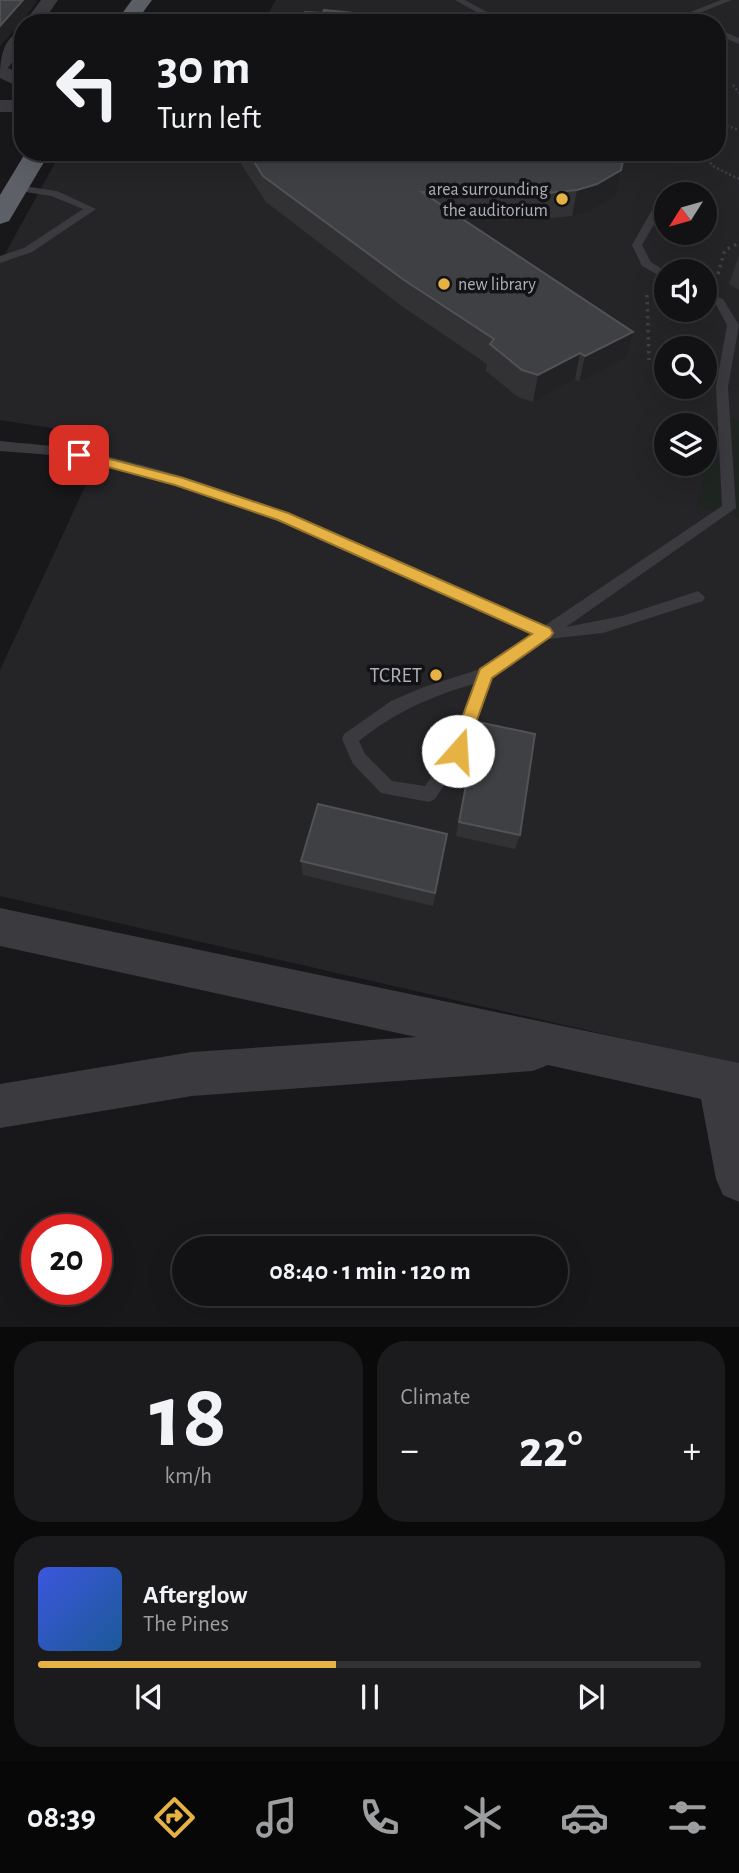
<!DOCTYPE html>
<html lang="en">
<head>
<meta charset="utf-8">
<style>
	:root { --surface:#121214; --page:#1b1b1d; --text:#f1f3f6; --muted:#9c9ea0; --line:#313234; --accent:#e7b244 }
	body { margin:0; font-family:"Alegreya Sans",sans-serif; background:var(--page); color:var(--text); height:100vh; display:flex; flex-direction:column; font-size:26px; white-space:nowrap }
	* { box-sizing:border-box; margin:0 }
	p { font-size:23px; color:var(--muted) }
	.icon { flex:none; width:38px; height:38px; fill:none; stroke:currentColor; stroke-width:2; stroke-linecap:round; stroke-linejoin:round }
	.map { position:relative; height:1327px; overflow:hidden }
	.side { display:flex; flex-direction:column; gap:14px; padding:14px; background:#0a0a0b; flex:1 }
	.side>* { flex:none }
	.top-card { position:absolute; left:14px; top:14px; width:712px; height:147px; border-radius:28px; box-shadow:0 7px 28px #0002,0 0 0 2px var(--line); background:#121214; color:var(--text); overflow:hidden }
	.needle { width:46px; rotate:233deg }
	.controls { position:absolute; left:654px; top:182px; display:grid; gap:14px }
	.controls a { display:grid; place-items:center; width:63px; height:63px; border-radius:50%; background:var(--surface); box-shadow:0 7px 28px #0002,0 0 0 2px var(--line); font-size:35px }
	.speed { position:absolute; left:21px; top:1214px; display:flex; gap:14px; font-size:35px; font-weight:700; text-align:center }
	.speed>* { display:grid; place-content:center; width:91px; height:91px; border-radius:50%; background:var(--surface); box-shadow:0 7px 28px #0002,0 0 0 2px var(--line); line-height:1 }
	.speed .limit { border:10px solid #d22; background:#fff; color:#111 }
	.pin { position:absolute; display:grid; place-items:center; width:60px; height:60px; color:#fff; margin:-30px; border-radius:14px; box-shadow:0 4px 10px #0006 }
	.me { position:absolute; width:77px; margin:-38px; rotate:19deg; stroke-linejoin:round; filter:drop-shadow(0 0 5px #0008) }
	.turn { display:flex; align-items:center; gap:24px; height:147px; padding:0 28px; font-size:32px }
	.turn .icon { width:91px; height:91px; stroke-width:2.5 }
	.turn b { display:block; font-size:49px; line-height:60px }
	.big { font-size:52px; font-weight:700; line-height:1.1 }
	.side .card { flex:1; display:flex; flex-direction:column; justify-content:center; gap:10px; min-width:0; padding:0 24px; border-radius:28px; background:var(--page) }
	.side .dial { align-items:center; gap:0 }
	.dial b { font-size:91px; line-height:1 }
	.song { display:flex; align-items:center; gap:21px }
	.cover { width:84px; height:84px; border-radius:10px; background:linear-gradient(135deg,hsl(230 70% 55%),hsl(210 70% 35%)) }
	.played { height:7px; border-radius:4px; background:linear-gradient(90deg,var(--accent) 45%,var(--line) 45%) }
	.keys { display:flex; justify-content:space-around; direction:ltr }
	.heat { display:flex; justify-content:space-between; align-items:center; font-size:38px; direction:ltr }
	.side .tiles { flex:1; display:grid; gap:14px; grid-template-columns:1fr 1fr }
	.card:last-child { grid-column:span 2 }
	.trip { position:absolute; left:172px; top:1236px; width:396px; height:70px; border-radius:35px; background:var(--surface); box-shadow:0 7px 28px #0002,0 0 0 2px var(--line); font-weight:700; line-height:70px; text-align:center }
	.dock { display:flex; height:112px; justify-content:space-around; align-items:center; background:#070708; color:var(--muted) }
	.dock .icon { width:49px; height:49px }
	.dock .current { color:var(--accent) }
	.dock b { font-size:32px; color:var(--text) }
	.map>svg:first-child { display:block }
	.built { fill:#252427; fill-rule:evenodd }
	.green { fill:#1f2520 }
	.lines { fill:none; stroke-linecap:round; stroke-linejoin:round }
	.path-far1 { stroke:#404146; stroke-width:2.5; stroke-dasharray:2 2.5; stroke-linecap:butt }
	.path { stroke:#404146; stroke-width:3.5; stroke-dasharray:2.5 4.5; stroke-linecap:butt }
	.service { fill:#3a3a3f; fill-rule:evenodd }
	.minor { fill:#3a3a3f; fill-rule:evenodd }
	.trunk { fill:#5e6067; fill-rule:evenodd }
	.wall { fill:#323235 }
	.shaded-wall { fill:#222224 }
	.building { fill:#3f4043; stroke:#505256; stroke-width:2 }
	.route { fill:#e7b244; stroke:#96742c; stroke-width:2 }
	.poi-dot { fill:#e7b244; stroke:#131315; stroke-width:2.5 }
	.labels { text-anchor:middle; stroke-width:7; stroke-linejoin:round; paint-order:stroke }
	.far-poi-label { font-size:18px; fill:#acb0b9; stroke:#131315; text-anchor:end }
	.poi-label { font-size:21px; fill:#acb0b9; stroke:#131315; text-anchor:end }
</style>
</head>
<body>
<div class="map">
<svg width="739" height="1327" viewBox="0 0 739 1327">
	<rect width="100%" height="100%" fill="#18181a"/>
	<!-- built -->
	<path class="built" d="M276,0H739V1065L0,896V670L108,437L0,420V263L61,152H718V23H262ZM667,194H705V233H667ZM667,271H705V310H667ZM667,348H705V387H667ZM667,425H705V464H667Z"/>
	<!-- green -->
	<path class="green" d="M720,416L739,420V517L697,506Z"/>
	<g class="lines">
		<!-- path-far1 -->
		<g class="path-far1">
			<path d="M733,85L739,93"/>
			<path d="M718,123L739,130"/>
			<path d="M702,152L713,166L739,179"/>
		</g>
		<!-- path -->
		<g class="path">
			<path d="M718,274L725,250L739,243"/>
			<path d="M647,295L649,360"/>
		</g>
		<!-- service -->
		<g class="service">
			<path d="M455,0H465L507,23H496Z"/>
			<path d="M721,0H732L674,23H662Z"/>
			<path d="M718,29L739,38V44L718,35Z"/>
			<path d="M17,185L57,191L96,209L32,252L0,263V256L24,248L83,209L51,196L13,190L12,188Z"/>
			<path d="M652,210L661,212L642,245L651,262L667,272V280L642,266L632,245Z"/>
			<path d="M705,292L723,299L739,325L728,387L736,508L566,627L622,616L698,591L705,597L703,601L603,633L548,639L492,678L467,751L435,799L429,802L381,793L353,764L342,739L344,734L391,701L424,687L480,669L532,634C385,567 239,493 80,460C53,454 26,453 0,451V441C26,444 53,445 79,450C242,483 393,558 544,626L722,506L716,387L727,325L715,303L705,299ZM474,684L452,748L425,786L392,781L365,754L359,741C394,713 431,696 474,684Z"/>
		</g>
		<!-- minor -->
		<g class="minor">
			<path d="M41,0H58L42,23H24Z"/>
			<path d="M23,31V48L8,68L23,75V89L0,78C0,61 2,36 23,31Z"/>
			<rect x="0" y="100" width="23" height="12"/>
			<path d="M0,908L739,1063V1202L723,1195L716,1179L701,1099L548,1065L533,1071L192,1096L0,1128V1084L192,1052L416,1037L0,946Z"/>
		</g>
		<!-- trunk -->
		<g class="trunk">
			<path d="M132,0H152L135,23H115Z"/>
			<path d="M26,152H50L9,221L0,224V195Z"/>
		</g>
	</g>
	<!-- wall -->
	<g class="wall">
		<path d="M240,152H625L616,196L591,211L572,216L532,220L463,219L626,358L579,382L575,379L533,402L518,397L486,371L487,364L403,307L266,202L241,164Z"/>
		<path d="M739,255V290L729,284Z"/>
		<path d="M478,722L520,835L515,849L456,836Z"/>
		<path d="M447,834L433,906L303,875L301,861Z"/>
	</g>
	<!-- shaded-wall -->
	<g class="shaded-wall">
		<path d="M23,0H36L37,2L24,19L0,46V26Z"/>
		<path d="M621,170L616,196L591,211L572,216L577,190Z"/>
		<path d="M633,332L626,358L579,382L585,356Z"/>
		<path d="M580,353L575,379L533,402L538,375Z"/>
	</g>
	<!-- building -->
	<g class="building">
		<path d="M0,0H23L0,26Z"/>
		<path d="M324,10L365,14L361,23H299L305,12L323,13Z"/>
		<path d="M248,152H625L621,170L597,184L577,190L536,194L422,192L633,332L585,356L580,353L538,375L522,370L490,344L494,339L404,280L263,176Z"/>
		<path d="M478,722L535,734L520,835L459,822Z"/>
		<path d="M318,804L447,834L435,893L301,861Z"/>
	</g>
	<!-- route -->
	<path class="route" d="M79,451L183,478L288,513L550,628L553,633L550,637L492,678L464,756L458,758L453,756L450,751L480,669L532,634L278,520L175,485L74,458L72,455Z"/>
	<!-- markers -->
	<g class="poi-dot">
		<circle cx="562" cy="199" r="7"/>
		<circle cx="444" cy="284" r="7"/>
		<circle cx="436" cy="675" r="7"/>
	</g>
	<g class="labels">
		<!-- far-poi labels -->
		<g class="far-poi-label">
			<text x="548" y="195">area surrounding<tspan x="548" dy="21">the auditorium</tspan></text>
			<text x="458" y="290" text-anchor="start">new library</text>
		</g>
		<!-- poi labels -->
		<g class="poi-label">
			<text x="422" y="682">TCRET</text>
		</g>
	</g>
</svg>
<div class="controls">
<a><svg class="needle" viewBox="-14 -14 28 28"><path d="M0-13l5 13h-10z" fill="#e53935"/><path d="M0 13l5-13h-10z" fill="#9c9ea0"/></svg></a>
<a><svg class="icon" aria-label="sound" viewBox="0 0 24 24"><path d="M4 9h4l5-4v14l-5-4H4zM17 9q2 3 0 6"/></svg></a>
<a><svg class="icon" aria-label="search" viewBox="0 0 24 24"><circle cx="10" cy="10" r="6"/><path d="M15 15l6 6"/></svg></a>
<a><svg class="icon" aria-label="layers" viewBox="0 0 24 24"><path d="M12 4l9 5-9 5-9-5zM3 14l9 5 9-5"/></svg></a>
</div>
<div class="speed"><div class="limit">20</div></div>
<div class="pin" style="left:79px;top:455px;background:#d93025"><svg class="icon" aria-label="arrive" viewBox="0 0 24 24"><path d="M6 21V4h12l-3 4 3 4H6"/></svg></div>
<svg class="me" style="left:458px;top:751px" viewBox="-20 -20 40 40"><circle r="19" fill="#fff"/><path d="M0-13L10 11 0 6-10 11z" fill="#e7b244"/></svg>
<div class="trip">08:40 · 1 min · 120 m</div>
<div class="top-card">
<div class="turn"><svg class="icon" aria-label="left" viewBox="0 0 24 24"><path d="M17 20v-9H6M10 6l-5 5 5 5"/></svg><div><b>30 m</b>Turn left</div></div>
</div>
</div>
<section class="side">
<div class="tiles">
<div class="card dial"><b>18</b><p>km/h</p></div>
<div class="card"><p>Climate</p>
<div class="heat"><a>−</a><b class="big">22°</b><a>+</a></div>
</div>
<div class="card">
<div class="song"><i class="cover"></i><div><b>Afterglow</b><p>The Pines</p></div></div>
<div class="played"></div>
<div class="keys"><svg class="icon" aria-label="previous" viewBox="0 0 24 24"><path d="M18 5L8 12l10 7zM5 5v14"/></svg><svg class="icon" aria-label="pause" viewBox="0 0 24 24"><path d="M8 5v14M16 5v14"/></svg><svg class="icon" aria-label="next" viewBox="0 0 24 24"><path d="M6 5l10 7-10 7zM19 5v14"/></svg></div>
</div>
</div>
</section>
<nav class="dock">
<b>08:39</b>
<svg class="icon current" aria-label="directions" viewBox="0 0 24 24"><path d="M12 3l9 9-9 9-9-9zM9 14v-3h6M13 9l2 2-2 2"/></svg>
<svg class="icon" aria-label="music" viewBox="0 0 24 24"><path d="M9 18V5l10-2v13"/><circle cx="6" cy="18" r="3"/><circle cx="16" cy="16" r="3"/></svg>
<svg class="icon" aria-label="phone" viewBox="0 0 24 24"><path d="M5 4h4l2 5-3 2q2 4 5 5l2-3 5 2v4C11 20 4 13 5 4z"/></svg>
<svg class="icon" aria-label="climate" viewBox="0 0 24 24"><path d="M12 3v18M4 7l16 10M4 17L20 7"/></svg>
<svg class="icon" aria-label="car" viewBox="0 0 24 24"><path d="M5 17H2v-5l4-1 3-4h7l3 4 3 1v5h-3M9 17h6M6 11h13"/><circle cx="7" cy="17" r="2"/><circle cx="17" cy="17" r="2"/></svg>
<svg class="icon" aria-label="filters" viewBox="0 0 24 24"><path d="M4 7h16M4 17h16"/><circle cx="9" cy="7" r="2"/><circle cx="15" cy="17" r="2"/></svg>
</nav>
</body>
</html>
